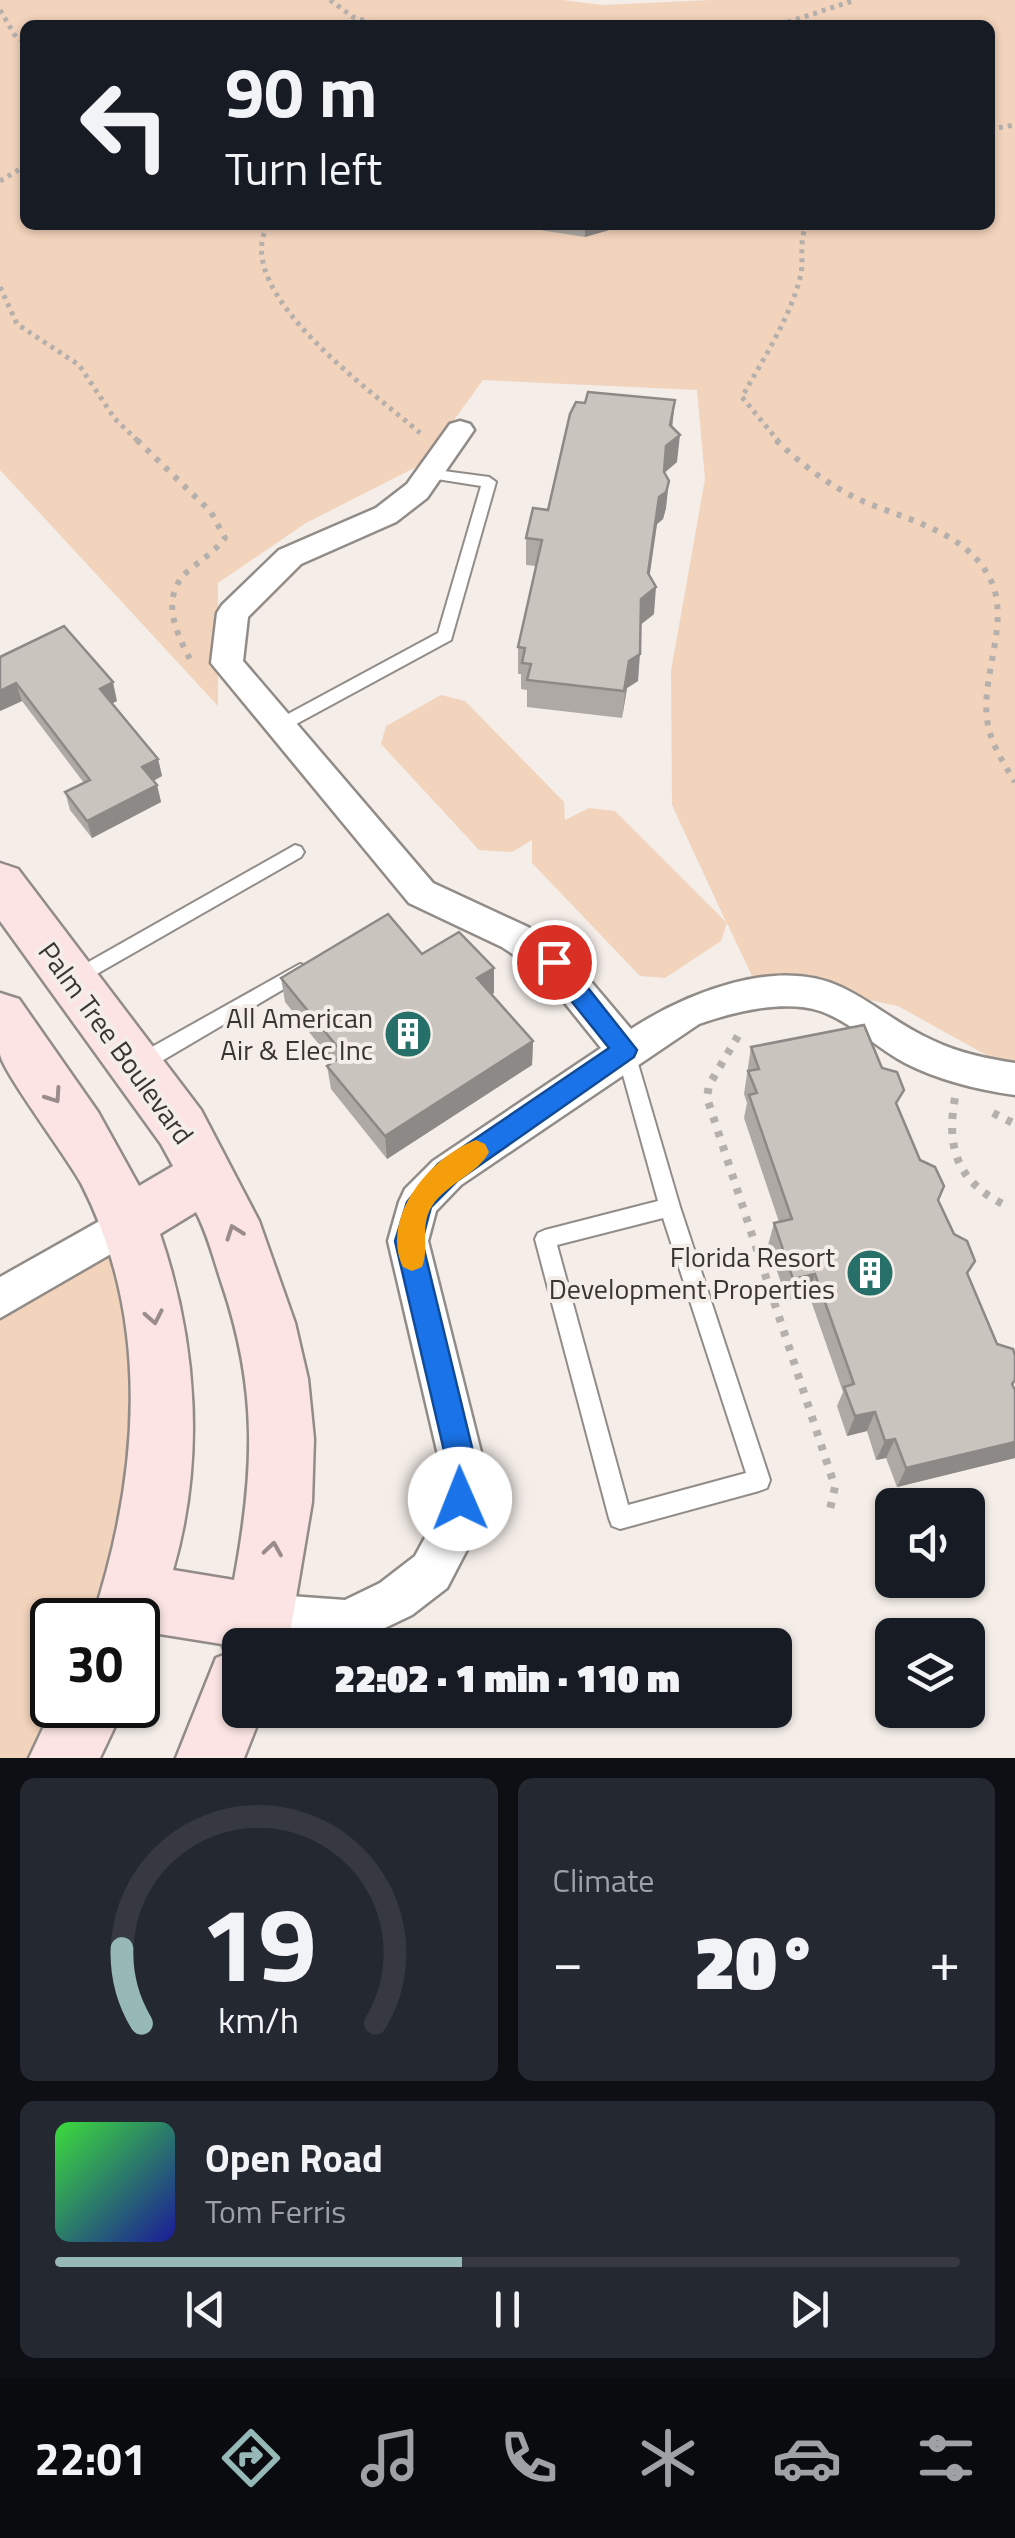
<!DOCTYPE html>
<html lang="en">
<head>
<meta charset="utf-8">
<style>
	:root { --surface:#171b24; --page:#242831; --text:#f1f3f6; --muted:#9ea1a6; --line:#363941; --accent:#96b8b7 }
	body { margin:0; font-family:"Titillium Web",sans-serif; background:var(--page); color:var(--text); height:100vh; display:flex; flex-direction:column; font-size:38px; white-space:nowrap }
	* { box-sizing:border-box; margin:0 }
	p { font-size:32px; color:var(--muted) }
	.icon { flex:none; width:55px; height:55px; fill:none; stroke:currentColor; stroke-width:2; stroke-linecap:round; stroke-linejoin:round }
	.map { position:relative; height:1758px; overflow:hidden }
	.side { display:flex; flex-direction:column; gap:20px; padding:20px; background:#0d0f14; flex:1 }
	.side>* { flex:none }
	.guide { position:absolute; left:20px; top:20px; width:975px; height:210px; border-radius:15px; box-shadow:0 2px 8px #0004; background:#171b24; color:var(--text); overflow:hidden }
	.fabs { position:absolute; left:875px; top:1488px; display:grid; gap:20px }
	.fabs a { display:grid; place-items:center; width:110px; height:110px; border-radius:15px; background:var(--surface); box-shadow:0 2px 8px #0004; font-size:50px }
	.speed { position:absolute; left:30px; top:1598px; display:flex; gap:20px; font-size:50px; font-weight:700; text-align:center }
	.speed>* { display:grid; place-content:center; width:130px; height:130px; border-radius:50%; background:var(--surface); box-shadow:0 2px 8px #0004; line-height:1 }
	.speed .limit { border:5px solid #111; border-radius:15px; background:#fff; color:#111 }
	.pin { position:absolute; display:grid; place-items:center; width:85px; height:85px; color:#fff; margin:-42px; border:5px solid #fff; border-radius:50%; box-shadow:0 2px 10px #0007 }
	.me { position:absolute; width:110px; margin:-55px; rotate:359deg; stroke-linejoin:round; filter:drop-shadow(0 0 8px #0008) }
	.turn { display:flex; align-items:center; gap:35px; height:210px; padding:0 40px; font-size:45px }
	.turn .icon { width:130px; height:130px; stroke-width:2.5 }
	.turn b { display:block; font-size:70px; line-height:85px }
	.big { font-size:75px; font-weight:800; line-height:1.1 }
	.side .widget { flex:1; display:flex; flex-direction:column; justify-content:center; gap:15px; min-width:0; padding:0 35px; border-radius:15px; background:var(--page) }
	.side .dial { align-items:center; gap:0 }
	.dial svg { height:260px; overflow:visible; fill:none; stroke:var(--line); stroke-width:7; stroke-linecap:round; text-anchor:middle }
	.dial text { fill:var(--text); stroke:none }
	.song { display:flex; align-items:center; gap:30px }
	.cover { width:120px; height:120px; border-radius:15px; background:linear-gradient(135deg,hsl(120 70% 55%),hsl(240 70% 35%)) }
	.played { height:10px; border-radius:5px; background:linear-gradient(90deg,var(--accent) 45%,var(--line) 45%) }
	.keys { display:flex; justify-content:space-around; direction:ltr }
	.heat { display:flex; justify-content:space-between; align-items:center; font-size:55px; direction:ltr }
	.side .tiles { flex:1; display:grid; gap:20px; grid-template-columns:1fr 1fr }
	.widget:last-child { grid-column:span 2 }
	.trip { position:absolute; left:222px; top:1628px; width:570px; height:100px; border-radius:15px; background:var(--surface); box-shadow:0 2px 8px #0004; font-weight:800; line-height:100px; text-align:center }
	.tabs { display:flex; height:160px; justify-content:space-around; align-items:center; background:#090b0e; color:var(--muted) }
	.tabs .icon { width:70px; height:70px }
	.tabs .selected { color:var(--accent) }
	.tabs b { font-size:45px; color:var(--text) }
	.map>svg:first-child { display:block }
	.green { fill:#f2d3bc; fill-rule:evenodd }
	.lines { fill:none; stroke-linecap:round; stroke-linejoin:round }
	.lane-casing { stroke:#928c88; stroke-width:4 }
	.street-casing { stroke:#928c88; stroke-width:5 }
	.secondary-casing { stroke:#928c88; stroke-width:5 }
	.path-far2 { stroke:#b6b0ac; stroke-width:5; stroke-dasharray:4 5; stroke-linecap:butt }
	.path-far1 { stroke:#b6b0ac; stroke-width:6; stroke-dasharray:5 8; stroke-linecap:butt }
	.path { stroke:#b6b0ac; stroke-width:8; stroke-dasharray:6 9; stroke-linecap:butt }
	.lane { fill:#fff; fill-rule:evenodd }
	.street { fill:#fff; fill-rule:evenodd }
	.secondary { fill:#fbe4e3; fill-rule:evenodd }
	.wall { fill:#aea9a4 }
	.shaded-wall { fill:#8d8986 }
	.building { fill:#cac4bf; stroke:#8d8986; stroke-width:2.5 }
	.oneway { stroke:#9a8c8b }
	.route { fill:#1a73e8; stroke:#114b97; stroke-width:2.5 }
	.slow { fill:#f59e0b }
	.labels { text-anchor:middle; stroke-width:8; stroke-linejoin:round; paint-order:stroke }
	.poi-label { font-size:28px; fill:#383533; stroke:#f4ede8; text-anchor:end }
	.street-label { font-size:28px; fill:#383533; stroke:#f4ede8 }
</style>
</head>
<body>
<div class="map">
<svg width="1015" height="1758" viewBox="0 0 1015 1758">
	<rect width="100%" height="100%" fill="#f4ede8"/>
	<!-- green -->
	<g class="green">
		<path d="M0,0H562L602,5L712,0H1015V1071L898,1006L752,976L727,923L721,941L665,978L640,976L532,863V840L512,852L479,850L381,744L386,726L441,695L465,701L564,802L565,820L589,808L615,811L726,922L672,805L671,671L705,479L697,390L483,380L422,464L306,523L218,583V706L0,470ZM25,25H990V225H25Z"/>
		<path d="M108,1247L121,1278L130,1334L137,1468L96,1620H52V1705H63L31,1758H0V1312Z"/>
	</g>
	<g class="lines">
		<!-- lane casing -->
		<g class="lane-casing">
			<g id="lane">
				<path d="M429,469L489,477L496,482L451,640L287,729H275L273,725L275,721L438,633L481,486L424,477L422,474Z"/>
				<path d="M295,845L301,847L304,852L301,857L81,983L75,985L69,983L66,978L69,973Z"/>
				<path d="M300,964L306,966L309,971L306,976L148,1069L141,1071L134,1069L132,1063L134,1057Z"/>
				<path d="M625,1042L632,1044L634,1050L680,1207L770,1480L767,1488L759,1491L620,1529L612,1526L609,1518L535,1239L538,1233L545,1230L658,1201L616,1050L618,1044ZM663,1218L746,1473L628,1505L557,1245Z"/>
			</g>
		</g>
		<!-- street casing -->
		<g class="street-casing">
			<g id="street">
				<path d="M460,421L470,424L474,430L427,498L396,522L301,564L248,617L243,661L433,883L528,927L566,952L631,1029C685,994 776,956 841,987C873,1002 901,1027 934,1041C959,1053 988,1059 1015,1063V1095C979,1090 938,1080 905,1063C877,1048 850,1021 820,1011C784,999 733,1012 699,1024L461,1185L436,1211L428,1241L486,1472L477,1526L471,1542L447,1588L412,1615L349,1645L262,1640L246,1633L239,1617L246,1601L262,1594L345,1600L380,1583L415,1556L434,1521L442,1472L388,1241L399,1202L405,1189L433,1161L601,1048L540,972L502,947L409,903L211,663L217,613L222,605L279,550L376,508L407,484L450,424Z"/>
				<path d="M128,1205L142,1210L148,1223L142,1236L0,1318V1277Z"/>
			</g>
		</g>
		<!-- secondary casing -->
		<g class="secondary-casing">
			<g id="secondary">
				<path d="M0,863L18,869L201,1110L259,1221L295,1323L308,1379L314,1439L312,1502L288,1645H240V1710H263L244,1758H176L216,1658L226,1654L222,1644L153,1633L148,1643L138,1648V1620H92C139,1477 152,1321 81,1183C67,1157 2,1071 0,1054C0,1034 0,1013 0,993L19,999L98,1112L139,1186L173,1166L161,1144L0,921ZM196,1212C208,1235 214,1260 222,1284C258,1390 254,1472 234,1580L173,1570C205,1460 197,1342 160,1234Z"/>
				<path d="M54,1705H125L100,1758H29Z"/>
			</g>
		</g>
		<!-- path-far2 -->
		<g class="path-far2">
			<path d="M330,0L353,17L378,25"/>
			<path d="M0,10L16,37L25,42"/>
			<path d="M779,25L855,0"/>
			<path d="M990,129L1015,125"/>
			<path d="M0,181L25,166"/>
			<path d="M268,225C229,292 376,394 420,433"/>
			<path d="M0,287L17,324L79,365L115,419L139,442"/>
			<path d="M779,442L742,397C763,359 789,320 800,278C805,260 798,246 806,225"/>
		</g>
		<!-- path-far1 -->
		<g class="path-far1">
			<path d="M137,440L211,512L225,538C214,552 201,560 188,571C159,597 176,633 191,661"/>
			<path d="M776,440C799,462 823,481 850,495C895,518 961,527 988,575C1013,617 981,673 987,719C990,743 1003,762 1015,782"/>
		</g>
		<!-- path -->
		<g class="path">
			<path d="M738,1036L709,1085L707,1098L835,1487L829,1514"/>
			<path d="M955,1098C946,1147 957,1181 1003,1204"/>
			<path d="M993,1113L1015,1124"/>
		</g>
		<!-- lane -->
		<use href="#lane" class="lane"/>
		<!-- street -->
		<use href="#street" class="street"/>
		<!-- secondary -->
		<use href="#secondary" class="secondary"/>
	</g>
	<!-- wall -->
	<g class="wall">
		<path d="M531,225H626L585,237L540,230Z"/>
		<path d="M675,400L672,427L677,462L664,473L666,508L663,519L657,524L649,575L654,614L640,625L638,681L627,688L622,718L527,707V690L521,689V674H518V647L536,566L526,565V538L548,510L585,403Z"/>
		<path d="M0,657L117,701L112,703L158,759L162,776L154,781L157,785L161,802L92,838L70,810L65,792L84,783L22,701L0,711Z"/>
		<path d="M422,954L494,968V993L491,995L533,1041L532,1065L387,1159L331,1089L327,1066L333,1062L285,1002L281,978Z"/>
		<path d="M751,1047L898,1107L997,1344L1015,1355V1382L1013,1386L1015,1390V1458L897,1487L886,1458L876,1460L867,1431L847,1436L837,1406L843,1392L809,1295L787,1300L768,1245L774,1223L779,1222L744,1118L747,1103L744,1094Z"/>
	</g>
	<!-- shaded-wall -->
	<g class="shaded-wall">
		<path d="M585,225H626L585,237Z"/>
		<path d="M675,400L672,427L680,435L677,462L664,473L669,481L666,508L663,519L657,524L647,594L656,587L654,614L639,626L641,599L648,573L666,446Z"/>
		<path d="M640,654L638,681L627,688L622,718L629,661Z"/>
		<path d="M113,682L117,701L105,707L100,689Z"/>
		<path d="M16,683L22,701L0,711V691Z"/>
		<path d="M158,759L162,776L146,784L142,767Z"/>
		<path d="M157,785L161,802L92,838L87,821Z"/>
		<path d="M494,968V993L477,1003V978Z"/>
		<path d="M533,1041L532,1065L387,1159L385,1136Z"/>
		<path d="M815,1274L809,1295L787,1300L793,1279Z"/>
		<path d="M875,1412L867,1431L847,1436L855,1416Z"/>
		<path d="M895,1439L886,1458L876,1460L885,1441Z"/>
		<path d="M1015,1442V1458L897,1487L906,1468Z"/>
	</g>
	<!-- building -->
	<g class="building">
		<path d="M588,392L675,400L670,425L680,435L666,446L664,472L669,481L666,492L659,497L648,573L656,587L641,599L640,654L629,661L624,691L527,680L531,664L522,663L525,648L518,647L542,540L526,538L533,508L548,510L570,414L576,402L585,403Z"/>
		<path d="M64,626L113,682L100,689L158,759L142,767L157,785L87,821L65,792L90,780L16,683L0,691V657Z"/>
		<path d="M388,914L422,954L459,932L494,968L477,978L533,1041L385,1136L327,1066L344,1055L281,978Z"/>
		<path d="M864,1025L882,1068L897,1072L904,1090L896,1103L920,1160L935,1167L944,1186L938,1200L954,1234L967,1241L975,1261L967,1273L997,1344L1013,1349L1015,1355V1380L1012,1384L1015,1390V1442L906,1468L895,1439L885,1441L875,1412L855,1416L844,1387L854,1384L815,1274L793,1279L774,1223L792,1219L749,1095L757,1093L748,1071L759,1069L751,1047Z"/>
	</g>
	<!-- one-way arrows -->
	<defs><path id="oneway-chevron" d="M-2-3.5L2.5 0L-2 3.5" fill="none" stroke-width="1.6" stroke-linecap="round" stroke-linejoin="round" transform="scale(2.5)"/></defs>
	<g class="oneway">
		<use href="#oneway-chevron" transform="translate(54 1096) rotate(56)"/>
		<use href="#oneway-chevron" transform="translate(234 1232) rotate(-110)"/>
		<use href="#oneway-chevron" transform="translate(154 1317) rotate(79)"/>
		<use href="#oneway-chevron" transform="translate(273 1549) rotate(-81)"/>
	</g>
	<!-- route -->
	<path class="route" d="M554,952L562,955L637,1050L634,1057L457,1181L431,1207L422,1241L478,1472L470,1509L460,1513L449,1509L445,1499L449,1472L395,1241L407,1202L438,1164L609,1048L545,968L542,962L545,955Z"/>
	<!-- slow -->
	<path class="slow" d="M476,1140L485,1144L489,1152C478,1174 446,1184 432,1206C419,1226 430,1249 422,1267L412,1271L403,1267C380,1217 430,1157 476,1140Z"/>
	<!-- icons -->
	<defs>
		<g id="building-disc" transform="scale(2.5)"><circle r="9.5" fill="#277069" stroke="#f4ede8"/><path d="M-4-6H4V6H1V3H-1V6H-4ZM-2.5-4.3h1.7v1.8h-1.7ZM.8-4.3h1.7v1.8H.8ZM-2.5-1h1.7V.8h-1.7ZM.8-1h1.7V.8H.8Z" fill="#fff"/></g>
	</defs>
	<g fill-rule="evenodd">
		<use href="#building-disc" x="408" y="1034"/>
		<use href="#building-disc" x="870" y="1273"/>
	</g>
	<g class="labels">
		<!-- poi labels -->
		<g class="poi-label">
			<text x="373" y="1028">All American<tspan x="373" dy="32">Air &amp; Elec Inc</tspan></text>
			<text x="835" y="1267">Florida Resort<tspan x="835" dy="32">Development Properties</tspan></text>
		</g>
		<!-- street labels -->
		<g class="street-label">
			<text transform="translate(116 1043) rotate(54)" y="10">Palm Tree Boulevard</text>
		</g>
	</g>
</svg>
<div class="fabs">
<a><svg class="icon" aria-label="sound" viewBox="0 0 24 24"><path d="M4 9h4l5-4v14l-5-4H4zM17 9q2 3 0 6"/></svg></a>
<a><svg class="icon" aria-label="layers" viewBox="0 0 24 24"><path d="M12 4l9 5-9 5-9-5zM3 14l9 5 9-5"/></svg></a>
</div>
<div class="speed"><div class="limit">30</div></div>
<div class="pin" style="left:554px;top:962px;background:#d93025"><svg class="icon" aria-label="arrive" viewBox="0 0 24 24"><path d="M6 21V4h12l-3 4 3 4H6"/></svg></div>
<svg class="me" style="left:460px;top:1499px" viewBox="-20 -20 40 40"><circle r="19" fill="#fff"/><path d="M0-13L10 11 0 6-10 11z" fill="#1a73e8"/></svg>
<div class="trip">22:02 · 1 min · 110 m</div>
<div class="guide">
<div class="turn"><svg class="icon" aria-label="left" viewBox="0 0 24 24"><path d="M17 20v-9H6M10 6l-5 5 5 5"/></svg><div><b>90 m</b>Turn left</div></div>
</div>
</div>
<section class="side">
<div class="tiles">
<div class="widget dial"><svg viewBox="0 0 100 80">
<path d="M14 69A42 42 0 1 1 86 69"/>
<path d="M14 69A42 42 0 0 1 8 46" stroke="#96b8b7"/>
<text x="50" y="56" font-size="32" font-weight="700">19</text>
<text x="50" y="72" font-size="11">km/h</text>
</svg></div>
<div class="widget"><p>Climate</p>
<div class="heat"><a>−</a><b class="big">20°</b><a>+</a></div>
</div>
<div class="widget">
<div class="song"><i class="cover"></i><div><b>Open Road</b><p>Tom Ferris</p></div></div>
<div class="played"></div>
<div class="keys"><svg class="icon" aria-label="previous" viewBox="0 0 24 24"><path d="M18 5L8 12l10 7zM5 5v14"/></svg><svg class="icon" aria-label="pause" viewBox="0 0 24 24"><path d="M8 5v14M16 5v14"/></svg><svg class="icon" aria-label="next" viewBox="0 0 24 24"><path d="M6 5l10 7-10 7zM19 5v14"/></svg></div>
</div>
</div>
</section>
<nav class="tabs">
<b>22:01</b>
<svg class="icon selected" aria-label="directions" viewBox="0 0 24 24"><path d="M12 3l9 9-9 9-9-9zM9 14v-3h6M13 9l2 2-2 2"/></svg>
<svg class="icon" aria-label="music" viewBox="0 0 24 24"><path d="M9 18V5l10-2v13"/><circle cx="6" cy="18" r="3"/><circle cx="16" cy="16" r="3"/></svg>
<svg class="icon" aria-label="phone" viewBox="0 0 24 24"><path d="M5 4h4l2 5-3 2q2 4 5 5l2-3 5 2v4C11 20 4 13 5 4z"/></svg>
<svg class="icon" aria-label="climate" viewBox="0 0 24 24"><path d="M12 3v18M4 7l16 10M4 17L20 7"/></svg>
<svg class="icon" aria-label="car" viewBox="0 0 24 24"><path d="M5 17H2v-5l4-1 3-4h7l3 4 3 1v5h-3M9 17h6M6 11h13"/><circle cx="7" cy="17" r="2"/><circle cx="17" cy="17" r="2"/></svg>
<svg class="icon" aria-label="filters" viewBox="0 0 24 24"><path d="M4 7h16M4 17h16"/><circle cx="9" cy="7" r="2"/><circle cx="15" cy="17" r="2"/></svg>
</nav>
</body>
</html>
